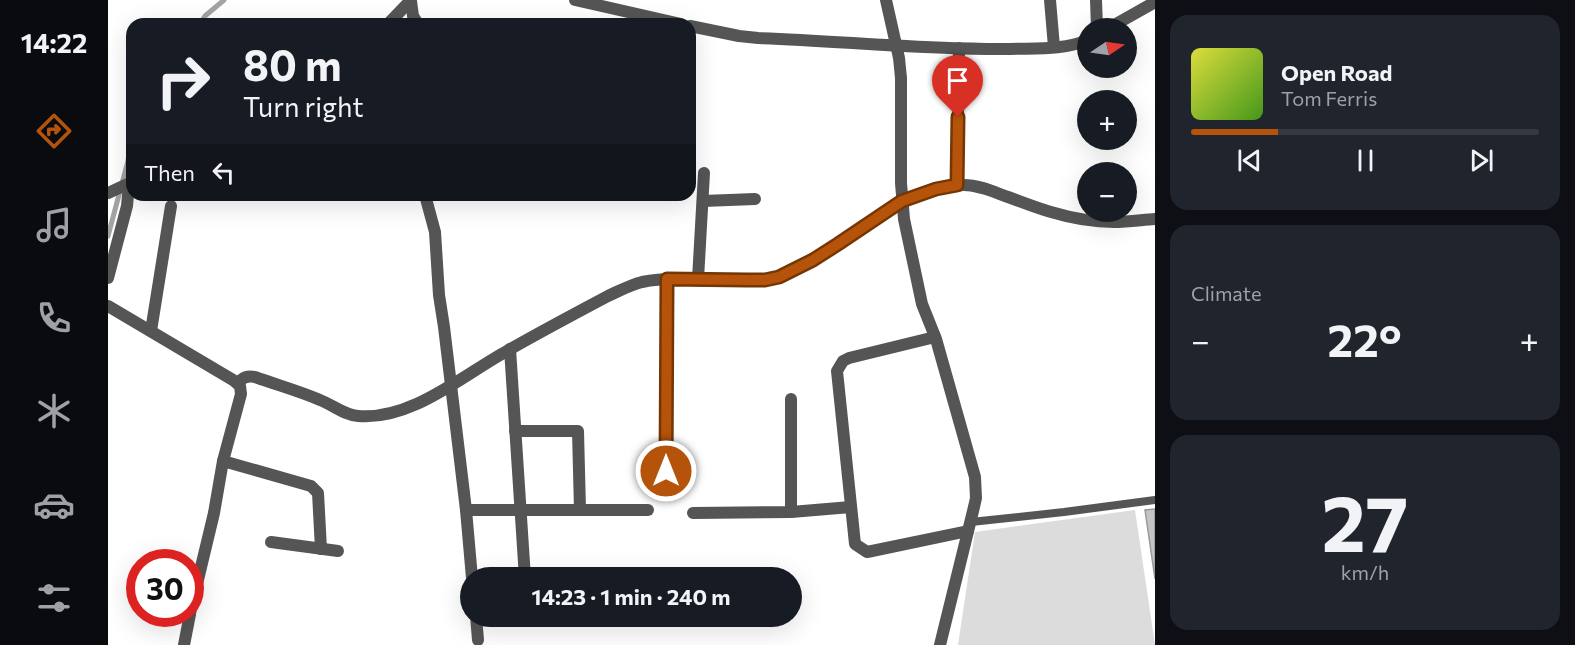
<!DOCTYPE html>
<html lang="en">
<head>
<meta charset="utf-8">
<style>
	:root { --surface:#171b24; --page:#20242c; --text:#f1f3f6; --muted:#9ea1a6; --line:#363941; --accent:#b45309 }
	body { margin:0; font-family:Commissioner,sans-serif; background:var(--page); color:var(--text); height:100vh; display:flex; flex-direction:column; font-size:22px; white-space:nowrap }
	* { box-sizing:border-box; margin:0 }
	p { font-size:20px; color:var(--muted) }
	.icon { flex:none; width:33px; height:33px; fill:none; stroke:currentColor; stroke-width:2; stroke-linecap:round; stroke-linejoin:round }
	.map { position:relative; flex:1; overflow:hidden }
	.drawer { display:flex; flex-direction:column; gap:15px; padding:15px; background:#0d0f14; width:420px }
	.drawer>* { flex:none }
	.hud { position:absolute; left:18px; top:18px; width:570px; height:183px; border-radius:18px; box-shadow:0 6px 24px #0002; background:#171b24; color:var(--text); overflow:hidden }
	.needle { width:39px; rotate:77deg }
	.controls { position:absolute; left:969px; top:18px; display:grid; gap:12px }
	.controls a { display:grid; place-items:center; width:60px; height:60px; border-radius:50%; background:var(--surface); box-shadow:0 6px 24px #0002; font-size:30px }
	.speed { position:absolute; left:18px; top:549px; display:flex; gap:12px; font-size:30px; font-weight:700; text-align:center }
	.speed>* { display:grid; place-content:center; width:78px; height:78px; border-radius:50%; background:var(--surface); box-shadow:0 6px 24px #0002; line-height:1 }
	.speed .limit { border:9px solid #d22; background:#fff; color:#111 }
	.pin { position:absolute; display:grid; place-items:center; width:51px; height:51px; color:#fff; margin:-62px -26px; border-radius:50% 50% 50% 0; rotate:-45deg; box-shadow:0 0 6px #0007 }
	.pin .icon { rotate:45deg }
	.me { position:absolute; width:66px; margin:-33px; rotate:0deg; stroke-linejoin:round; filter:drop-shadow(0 0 4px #0008) }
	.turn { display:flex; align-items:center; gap:21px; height:126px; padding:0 18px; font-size:27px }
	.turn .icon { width:78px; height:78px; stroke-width:2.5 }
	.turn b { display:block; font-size:42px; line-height:51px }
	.then { display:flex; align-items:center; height:57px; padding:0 18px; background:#0003; gap:12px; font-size:22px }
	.big { font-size:45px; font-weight:700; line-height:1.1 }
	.drawer .widget { flex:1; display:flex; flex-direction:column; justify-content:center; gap:9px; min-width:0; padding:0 21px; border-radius:18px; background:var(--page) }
	.drawer .dial { align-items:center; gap:0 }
	.dial b { font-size:78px; line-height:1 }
	.song { display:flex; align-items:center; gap:18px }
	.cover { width:72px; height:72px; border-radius:9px; background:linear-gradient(135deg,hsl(60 70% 55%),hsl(100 70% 35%)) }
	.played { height:6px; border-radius:3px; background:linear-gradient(90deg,var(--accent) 25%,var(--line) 25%) }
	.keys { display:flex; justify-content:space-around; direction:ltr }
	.heat { display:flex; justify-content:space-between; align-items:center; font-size:33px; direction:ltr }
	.trip { position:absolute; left:352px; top:567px; width:342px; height:60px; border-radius:30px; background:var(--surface); box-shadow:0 6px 24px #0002; font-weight:700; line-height:60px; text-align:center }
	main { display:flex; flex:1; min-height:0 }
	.tabs { display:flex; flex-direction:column; width:108px; justify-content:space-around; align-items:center; background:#090b0e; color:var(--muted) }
	.tabs .icon { width:42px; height:42px }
	.tabs .selected { color:var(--accent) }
	.tabs b { font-size:27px; color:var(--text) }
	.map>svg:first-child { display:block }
	.green { fill:#dcdcdc }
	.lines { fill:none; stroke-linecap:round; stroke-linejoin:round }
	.stream { stroke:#a3a3a3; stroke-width:5 }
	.building { fill:#c4c4c4; stroke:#999; stroke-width:1.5 }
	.service { stroke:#555; stroke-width:8 }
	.minor { stroke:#555; stroke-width:12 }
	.tertiary { stroke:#555; stroke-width:12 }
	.route-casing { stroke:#753606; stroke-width:15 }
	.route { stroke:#b45309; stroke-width:10 }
</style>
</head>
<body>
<main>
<nav class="tabs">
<b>14:22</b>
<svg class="icon selected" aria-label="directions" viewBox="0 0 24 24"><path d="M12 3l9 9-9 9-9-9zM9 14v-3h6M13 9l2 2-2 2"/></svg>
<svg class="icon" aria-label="music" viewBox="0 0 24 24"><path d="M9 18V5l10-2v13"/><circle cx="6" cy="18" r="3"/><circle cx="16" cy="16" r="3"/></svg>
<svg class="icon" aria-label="phone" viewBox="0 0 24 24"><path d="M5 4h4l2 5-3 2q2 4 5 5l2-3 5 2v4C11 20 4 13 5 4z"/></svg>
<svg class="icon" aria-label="climate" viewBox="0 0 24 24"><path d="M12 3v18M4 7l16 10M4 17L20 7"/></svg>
<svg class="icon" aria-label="car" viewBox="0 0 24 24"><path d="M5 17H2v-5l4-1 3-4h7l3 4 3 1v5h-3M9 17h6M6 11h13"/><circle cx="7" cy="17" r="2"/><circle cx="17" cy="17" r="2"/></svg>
<svg class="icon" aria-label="filters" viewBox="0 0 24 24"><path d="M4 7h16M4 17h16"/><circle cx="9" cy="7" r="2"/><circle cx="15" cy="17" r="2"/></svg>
</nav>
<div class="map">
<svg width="1047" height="645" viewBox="0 0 1047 645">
	<rect width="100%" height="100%" fill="#fff"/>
	<!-- green -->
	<path class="green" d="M1027,510L1047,645H850L867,532Z"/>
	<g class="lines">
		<!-- stream -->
		<g class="stream">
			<path d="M92,24L97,16L116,0"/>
			<path d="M0,236L20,161L24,125"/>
		</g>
	</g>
	<!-- building -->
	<path class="building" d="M1047,509V579L1037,510Z"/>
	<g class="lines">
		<!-- service -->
		<path class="service" d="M863,522L956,512L1047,500"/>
		<!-- minor -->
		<g class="minor">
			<path d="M467,0L573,24"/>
			<path d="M778,0L791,58L793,78V183L796,219L814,304L828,339L867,477L868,498L866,507L832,645"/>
			<path d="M942,0L946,47"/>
			<path d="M988,0L989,28"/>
			<path d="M303,1L305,16L310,24"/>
			<path d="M582,26L631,36L650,38C734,41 818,50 902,49C928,48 956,50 980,40"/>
			<path d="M1001,28L1047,2"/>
			<path d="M849,185L851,48"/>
			<path d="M317,195L327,232L331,295L336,327L358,510L364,578"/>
			<path d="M595,201L647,199"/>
			<path d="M0,278L19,206L21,184"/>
			<path d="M590,279L596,173"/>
			<path d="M0,306L125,380L132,386L133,394L115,461L106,513L82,613"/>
			<path d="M43,331L63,206"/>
			<path d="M827,337L741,358L735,361L729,371L747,544L759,552L764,551L860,531"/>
			<path d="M402,349L417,578"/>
			<path d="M129,383C135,378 139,375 147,377C169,385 191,391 212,400C225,405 236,415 250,416C303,421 355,375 399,351C432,332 466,314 500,296C511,291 522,285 534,282C559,277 586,279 611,280C631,280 652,283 670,277C680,274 690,268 699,263C750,236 795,185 856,185C871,185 886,192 900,197C914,202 929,208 943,212C963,218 985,222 1006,222C1020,222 1033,220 1047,219"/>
			<path d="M683,399V512"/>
			<path d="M407,431H470L472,510"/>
			<path d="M115,461L203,486L210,493L213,549"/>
			<path d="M558,471L559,279"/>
			<path d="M358,510H540"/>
			<path d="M585,513L683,512L743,507"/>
			<path d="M163,542L230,551"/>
			<path d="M368,616L370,640"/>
			<path d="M76,645L82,614"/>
		</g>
		<!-- tertiary -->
		<g class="tertiary">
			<path d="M280,24L303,0"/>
			<path d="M0,193L24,182"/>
		</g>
	</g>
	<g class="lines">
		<!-- route casing -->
		<g class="route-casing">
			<path id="route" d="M558,471L559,279L640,280H657L671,277L705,260L730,244L794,201L828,189L849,185L850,117"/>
		</g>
		<!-- route -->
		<use href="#route" class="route"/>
	</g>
</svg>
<div class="controls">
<a><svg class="needle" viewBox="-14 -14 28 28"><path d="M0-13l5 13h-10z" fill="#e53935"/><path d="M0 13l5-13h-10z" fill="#9ea1a6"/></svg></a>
<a>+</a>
<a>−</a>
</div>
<div class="speed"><div class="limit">30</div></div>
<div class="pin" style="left:850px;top:117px;background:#d93025"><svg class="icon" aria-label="arrive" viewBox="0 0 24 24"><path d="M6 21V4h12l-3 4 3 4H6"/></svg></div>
<svg class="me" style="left:558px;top:471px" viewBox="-20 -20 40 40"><circle r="17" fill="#b45309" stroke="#fff" stroke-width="3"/><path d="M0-11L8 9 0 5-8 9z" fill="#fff"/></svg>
<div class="trip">14:23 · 1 min · 240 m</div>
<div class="hud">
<div class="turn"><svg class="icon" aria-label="right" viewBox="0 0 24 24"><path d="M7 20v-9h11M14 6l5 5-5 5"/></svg><div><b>80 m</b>Turn right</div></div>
<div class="then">Then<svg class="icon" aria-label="left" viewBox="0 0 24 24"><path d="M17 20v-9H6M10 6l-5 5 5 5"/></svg></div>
</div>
</div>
<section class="drawer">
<div class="widget">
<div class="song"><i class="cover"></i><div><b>Open Road</b><p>Tom Ferris</p></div></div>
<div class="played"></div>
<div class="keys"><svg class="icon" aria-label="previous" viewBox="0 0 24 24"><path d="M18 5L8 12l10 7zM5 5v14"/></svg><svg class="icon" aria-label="pause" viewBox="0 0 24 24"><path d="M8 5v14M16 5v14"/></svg><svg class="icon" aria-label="next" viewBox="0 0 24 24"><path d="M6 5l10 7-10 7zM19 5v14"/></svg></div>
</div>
<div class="widget"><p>Climate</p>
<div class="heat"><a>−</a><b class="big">22°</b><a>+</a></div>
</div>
<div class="widget dial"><b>27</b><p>km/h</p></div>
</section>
</main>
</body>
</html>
